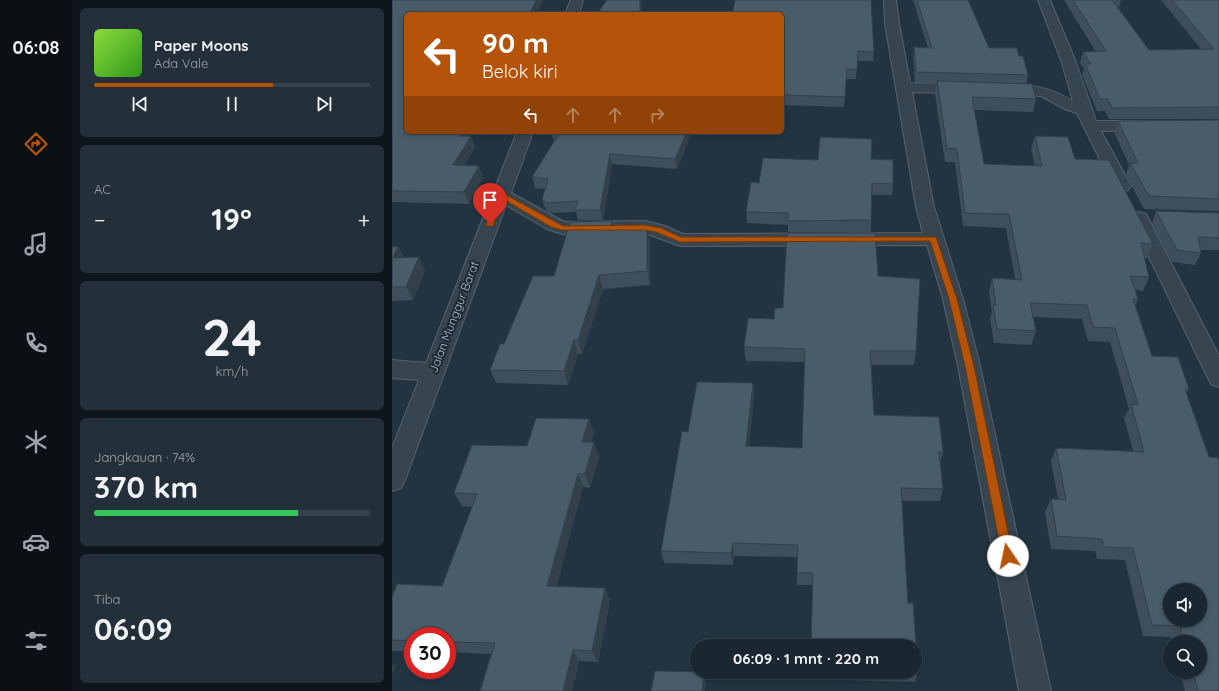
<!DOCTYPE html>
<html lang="id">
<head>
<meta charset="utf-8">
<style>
	:root { --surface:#1a2731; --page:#232f39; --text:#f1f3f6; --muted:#9fa5ab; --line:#38444d; --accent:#b45309 }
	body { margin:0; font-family:Quicksand,sans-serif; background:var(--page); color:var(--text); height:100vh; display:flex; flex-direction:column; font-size:15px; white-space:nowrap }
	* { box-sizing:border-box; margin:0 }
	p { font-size:13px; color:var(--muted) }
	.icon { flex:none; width:22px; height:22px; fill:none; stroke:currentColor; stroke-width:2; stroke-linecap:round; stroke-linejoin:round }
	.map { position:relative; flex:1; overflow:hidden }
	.sheet { display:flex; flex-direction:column; gap:8px; padding:8px; background:#0e151b; width:320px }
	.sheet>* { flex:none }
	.top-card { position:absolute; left:12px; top:12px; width:380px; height:122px; border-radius:6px; box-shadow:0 2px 6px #0003,0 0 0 1px var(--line); background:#b45309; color:#fff; overflow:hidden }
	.controls { position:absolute; left:771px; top:583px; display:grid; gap:8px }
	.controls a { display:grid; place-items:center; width:44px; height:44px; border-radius:50%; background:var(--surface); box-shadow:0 2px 6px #0003,0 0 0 1px var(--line); font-size:20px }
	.speed { position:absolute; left:12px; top:627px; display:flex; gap:8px; font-size:20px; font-weight:700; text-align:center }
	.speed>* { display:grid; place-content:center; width:52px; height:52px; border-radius:50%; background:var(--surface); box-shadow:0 2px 6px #0003,0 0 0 1px var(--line); line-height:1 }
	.speed .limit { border:6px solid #d22; background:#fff; color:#111 }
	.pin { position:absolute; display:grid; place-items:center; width:34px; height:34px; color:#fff; margin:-41px -17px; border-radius:50% 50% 50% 0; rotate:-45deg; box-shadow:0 0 4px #0007 }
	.pin .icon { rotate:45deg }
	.me { position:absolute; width:44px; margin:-22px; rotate:349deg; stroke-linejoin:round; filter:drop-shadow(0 0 3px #0008) }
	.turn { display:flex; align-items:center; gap:14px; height:84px; padding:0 12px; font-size:18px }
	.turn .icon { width:52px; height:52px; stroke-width:2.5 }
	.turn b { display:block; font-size:28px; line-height:34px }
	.lanes { display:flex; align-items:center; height:38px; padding:0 12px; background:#0003; justify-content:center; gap:20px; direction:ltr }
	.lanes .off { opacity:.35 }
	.big { font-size:30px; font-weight:800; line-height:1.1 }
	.sheet .widget { flex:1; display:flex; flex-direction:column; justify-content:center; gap:6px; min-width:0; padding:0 14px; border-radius:6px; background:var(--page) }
	.sheet .dial { align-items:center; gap:0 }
	.dial b { font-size:52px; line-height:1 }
	.song { display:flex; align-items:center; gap:12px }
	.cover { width:48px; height:48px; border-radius:6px; background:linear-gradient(135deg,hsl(90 70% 55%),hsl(110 70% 35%)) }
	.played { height:4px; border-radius:2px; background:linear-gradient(90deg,var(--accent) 65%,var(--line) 65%) }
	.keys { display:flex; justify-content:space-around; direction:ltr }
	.heat { display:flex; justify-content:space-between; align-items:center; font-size:22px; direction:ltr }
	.charge { height:6px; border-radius:3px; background:linear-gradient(90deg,#34c759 74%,var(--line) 0) }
	.trip { position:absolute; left:298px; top:639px; width:232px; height:40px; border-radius:20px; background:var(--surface); box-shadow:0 2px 6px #0003,0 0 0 1px var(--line); font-weight:800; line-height:40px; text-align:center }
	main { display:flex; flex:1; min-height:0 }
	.menu { display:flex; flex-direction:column; width:72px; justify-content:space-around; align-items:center; background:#0a1014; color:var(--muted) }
	.menu .icon { width:28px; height:28px }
	.menu .selected { color:var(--accent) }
	.menu b { font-size:18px; color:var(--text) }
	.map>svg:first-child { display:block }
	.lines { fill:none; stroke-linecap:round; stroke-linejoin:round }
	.minor-casing { stroke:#55636e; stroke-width:2 }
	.minor { fill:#374551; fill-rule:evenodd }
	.wall { fill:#3e4f5b }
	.shaded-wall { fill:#32404a }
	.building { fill:#485c6a; stroke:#32404a; fill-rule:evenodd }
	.route { fill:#b45309; stroke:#753606 }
	.labels { text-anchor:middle; stroke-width:4; stroke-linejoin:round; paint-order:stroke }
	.street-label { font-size:12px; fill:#b3c0cb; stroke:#1c2a36 }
</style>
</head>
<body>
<main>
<nav class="menu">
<b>06:08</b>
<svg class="icon selected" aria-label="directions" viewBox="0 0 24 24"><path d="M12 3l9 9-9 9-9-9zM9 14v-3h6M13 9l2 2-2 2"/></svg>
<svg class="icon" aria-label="music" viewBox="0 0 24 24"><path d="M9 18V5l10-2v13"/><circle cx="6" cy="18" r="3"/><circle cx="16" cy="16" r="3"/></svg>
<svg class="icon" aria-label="phone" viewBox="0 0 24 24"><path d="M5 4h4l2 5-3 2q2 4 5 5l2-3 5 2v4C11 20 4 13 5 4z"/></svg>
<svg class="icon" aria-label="climate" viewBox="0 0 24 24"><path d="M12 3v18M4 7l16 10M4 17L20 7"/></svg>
<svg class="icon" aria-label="car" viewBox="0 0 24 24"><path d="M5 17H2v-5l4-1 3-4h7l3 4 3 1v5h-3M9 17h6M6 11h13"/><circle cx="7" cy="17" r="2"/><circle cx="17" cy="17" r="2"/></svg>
<svg class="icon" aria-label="filters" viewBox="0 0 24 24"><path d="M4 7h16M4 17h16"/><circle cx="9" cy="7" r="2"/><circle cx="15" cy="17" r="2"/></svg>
</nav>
<section class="sheet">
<div class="widget">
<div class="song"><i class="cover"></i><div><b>Paper Moons</b><p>Ada Vale</p></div></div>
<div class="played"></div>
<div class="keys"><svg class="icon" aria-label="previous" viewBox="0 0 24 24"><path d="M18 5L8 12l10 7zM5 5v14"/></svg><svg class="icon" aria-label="pause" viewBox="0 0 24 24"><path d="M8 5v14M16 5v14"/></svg><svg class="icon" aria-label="next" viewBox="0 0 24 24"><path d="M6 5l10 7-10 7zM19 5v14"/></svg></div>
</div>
<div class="widget"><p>AC</p>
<div class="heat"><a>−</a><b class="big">19°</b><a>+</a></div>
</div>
<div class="widget dial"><b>24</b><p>km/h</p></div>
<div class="widget"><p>Jangkauan · 74%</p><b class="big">370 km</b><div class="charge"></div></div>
<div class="widget"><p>Tiba</p><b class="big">06:09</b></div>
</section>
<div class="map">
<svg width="827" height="691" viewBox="0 0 827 691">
	<rect width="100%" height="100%" fill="#223441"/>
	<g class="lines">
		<!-- minor casing -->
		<g class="minor-casing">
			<g id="minor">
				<path d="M179,0H191L187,14H173Z"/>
				<path d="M492,0H504L507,23L518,83L573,84L578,86L581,89L578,92L573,94L520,92L542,207L571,299L588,366L659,691H627L566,366L551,299L535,245L288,246L253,233L170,234L155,229L114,205L13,480L9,488L0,491V448L27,380L0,378V360L34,363L125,132H141L119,193L172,222L253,221L273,226L291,234L531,233L524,207L493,23Z"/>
				<path d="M646,0H658L683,60L704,121H754L760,123L762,126L760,129L754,131H709L739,186L736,190L730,191L724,190L721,186L685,113L675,110L649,96L611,95L606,93L603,90L606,87L611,85C641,85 655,86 681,101L669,60Z"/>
				<path d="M747,212L754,214L756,218L827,356V387L819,384L816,378L738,218L740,214Z"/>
			</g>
		</g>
		<!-- minor -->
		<use href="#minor" class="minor"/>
	</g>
	<!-- wall -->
	<g class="wall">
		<path d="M0,0H151L145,14H14L77,136H79L83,147L72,165L87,166L91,177L77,204L0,202Z"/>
		<path d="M521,0H576L597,48L627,56L636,75L634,84L644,99L641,112L582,110L592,164L643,166L639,149L643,136L683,159L761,244L755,258H752L757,277L751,291L743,290L746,299L743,306L760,356L797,389L794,393L827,691H793L788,672H808V642H780L778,637L751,636L733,560L705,559L703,551L659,549L653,512L659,499H666L659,461L664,448L741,451L732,418L737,409L718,342L696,341L690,319L641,317L644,331L639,345L602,343L598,319L600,312L597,292L600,278L623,279L614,228L571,226L563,162H553L543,94L545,82H523L521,56L522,47L536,48Z"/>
		<path d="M672,0H729L727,7H726L757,50L809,49L769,0H827V119H717L713,111H705L690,75L692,69L688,63L691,52H704Z"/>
		<path d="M390,14L482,52L481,61H465L464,79H454L452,107L390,105Z"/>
		<path d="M827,120V211L752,209L734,175L737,165L722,132L726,121Z"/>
		<path d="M159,132H300L285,169L220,164L211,220H186L184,212L159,213L154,210L150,200L153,189L143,188L140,177L163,140L161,139Z"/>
		<path d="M479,159L501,184L500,195H480L479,220V232H396V225L355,223L354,212L367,183L426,160Z"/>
		<path d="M764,211L827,213V250H809V253L803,265L780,262L760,223Z"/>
		<path d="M222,230L258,241V285L211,289L190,354H186L176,385L104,383L98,370L112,344L162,276Z"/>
		<path d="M395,233H483L486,276L528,279L524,351L522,365H479L482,415L547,417L551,452L548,464L551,489L548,501H510L516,603H521L526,672L523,682L418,679V672H523V646H419L421,585H405V557L342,556L341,565L272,563L269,551L290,431L296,432L305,382L361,383L362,396L357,446L410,448L413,362L354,361L352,347L356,318L382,319L383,308H391Z"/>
		<path d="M6,246L12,258L27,257L33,271L21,300L0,301V247Z"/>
		<path d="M197,419L202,433L199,442L207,456L198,488L191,487L164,587L218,600L206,662L187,661L180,691H88L99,654L55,652V636H21V651H0V597L50,586L80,507L70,506L62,493L135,446Z"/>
	</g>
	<!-- shaded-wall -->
	<g class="shaded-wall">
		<path d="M144,0H151L145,14H138Z"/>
		<path d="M248,0H249L250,14L248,12Z"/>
		<path d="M70,132H79L72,147L68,136Z"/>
		<path d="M295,132H300L285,169L283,159Z"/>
		<path d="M79,136L83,147L66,176L61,165Z"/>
		<path d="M218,154L220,164L211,220L208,210Z"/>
		<path d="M87,166L91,177L77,204L72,192Z"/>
		<path d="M220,221L223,235L218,230Z"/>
		<path d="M255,227L258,241V285L255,271Z"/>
		<path d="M6,246L13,260L1,258Z"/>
		<path d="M27,257L33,271L21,300L14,287Z"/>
		<path d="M207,275L211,289L190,354L186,340Z"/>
		<path d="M182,340L186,354L176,385L172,371Z"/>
		<path d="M361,383L362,396L356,459L354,446Z"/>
		<path d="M197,419L202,433L195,455L190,442Z"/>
		<path d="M202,442L207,456L198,488L193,474Z"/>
		<path d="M186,474L191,487L161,598L155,586Z"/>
		<path d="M341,543L342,556L341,565L339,553Z"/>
		<path d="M213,588L218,600L206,662L200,651Z"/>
		<path d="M181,650L187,661L180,691H171Z"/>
		<path d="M0,663L4,666L0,675Z"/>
		<path d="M312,672L314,682L313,691H310Z"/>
	</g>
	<!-- building -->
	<g class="building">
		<path d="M0,0H144L138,14H14V132H70L68,136H79L61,165L87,166L72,192L0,191Z"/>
		<path d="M215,0H248V12L257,13V14H205Z"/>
		<path d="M343,0H479L482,52L466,51L465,70L455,69L453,97L390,95V14H340Z"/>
		<path d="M525,0H576L597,48H625L627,56H631L636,75L524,72L522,47L540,48Z"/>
		<path d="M681,0H720L757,50L822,49L780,0H827V107L720,108L716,99H708L693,64H699L691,52L714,51Z"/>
		<path d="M545,81L640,84L644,99L580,97L592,164L650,166L643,136L676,137L683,159L717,160L761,244L749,243L757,277L738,276L746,299H741L760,356L786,357L797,389H793L817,457L826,458L827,460V691H806L801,672H808V642H792L788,626L760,625L741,548L712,547L710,539L665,536L659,499L674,500L664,448L752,452L739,404L746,405L723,328L701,327L695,305L638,303L644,331L605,329L601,305H604L600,278L630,280L617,214L573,213L565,149L555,148ZM778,590H808V620H778Z"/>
		<path d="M827,120V199L757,196L738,163H746L726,121Z"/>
		<path d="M168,132H295L283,159L218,154L208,210H183L186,201L156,203L150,200L156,179L140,177Z"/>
		<path d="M428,137L480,139L479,159L501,160V184L480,183L479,220L396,221V213L354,212L359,182L367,183L371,158L426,160Z"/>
		<path d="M764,211L827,213V238L806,237L809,253L785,250Z"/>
		<path d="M220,221L218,230L255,227V271L207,275L186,340H182L172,371L98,370L108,344H112L141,276H162L178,222Z"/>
		<path d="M395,233H483L486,276L528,279L524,351H478L482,415L547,417L551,452H547L551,489L509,488L516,603H521L526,672H523V646H419L421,573H405L406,545L341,543L339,553L269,551L290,431L296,432L305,382L361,383L354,446L410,448L413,349L352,347L356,318L382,319L383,308H391Z"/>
		<path d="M6,246L1,258L27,257L14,287H0V247Z"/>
		<path d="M144,418L197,419L190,442H202L193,474H186L155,586L213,588L200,651L181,650L171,691H88L103,643L55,642V636H21V641L0,640V597L5,584L50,586L85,494L62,493L80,445L135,446Z"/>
		<path d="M263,671L312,672L310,691H259Z"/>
	</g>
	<!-- route -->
	<path class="route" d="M109,192L171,226L253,225L269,228L289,237H544L565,299L582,366L621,556L620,559L616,561L612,559L610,556L573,366L557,299L538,241L288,242L264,232L253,230H170L159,227L111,199L102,224L101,226H95L94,224L105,195Z"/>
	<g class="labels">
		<!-- street labels -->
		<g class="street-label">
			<text transform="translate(62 317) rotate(-69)" y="4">Jalan Munggur Barat</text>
		</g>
	</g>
</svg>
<div class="controls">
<a><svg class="icon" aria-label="sound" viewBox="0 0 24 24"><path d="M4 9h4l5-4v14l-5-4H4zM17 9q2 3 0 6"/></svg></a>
<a><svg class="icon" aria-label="search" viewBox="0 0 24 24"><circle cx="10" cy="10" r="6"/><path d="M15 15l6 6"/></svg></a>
</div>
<div class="speed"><div class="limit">30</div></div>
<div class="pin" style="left:98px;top:224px;background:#d93025"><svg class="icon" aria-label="arrive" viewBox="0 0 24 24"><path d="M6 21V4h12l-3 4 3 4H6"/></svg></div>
<svg class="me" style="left:616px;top:556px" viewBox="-20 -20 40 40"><circle r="19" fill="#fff"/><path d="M0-13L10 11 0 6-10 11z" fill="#b45309"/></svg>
<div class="trip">06:09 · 1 mnt · 220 m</div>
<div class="top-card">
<div class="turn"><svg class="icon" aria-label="left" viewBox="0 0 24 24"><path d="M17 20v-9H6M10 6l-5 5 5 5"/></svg><div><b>90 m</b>Belok kiri</div></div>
<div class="lanes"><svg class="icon" aria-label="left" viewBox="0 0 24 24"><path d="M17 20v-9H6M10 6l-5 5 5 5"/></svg><svg class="icon off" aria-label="ahead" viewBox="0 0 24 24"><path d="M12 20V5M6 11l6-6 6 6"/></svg><svg class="icon off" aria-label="ahead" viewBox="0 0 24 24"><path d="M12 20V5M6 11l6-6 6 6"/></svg><svg class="icon off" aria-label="right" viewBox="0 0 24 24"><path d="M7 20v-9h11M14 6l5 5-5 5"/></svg></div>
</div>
</div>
</main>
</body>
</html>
